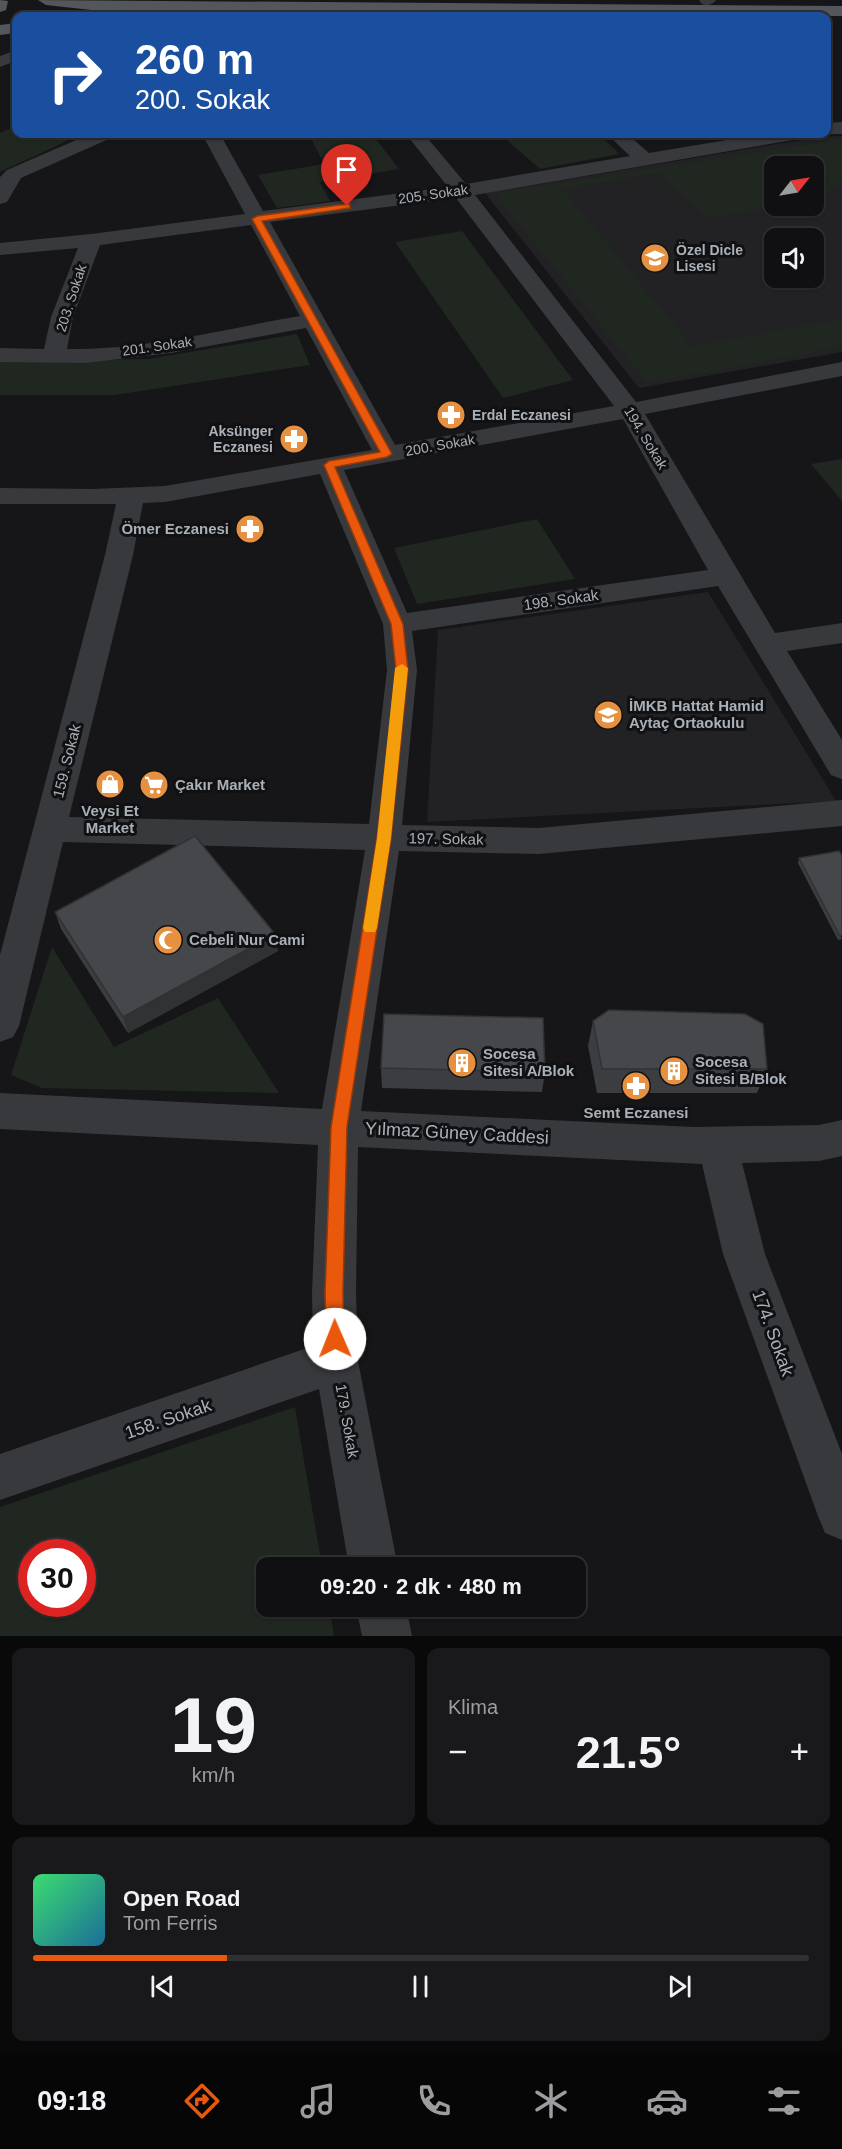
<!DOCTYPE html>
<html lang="tr">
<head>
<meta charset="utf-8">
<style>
	:root { --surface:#101012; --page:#19191b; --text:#f1f3f6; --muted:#9c9d9f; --line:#303032; --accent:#ea580c }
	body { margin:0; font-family:Helvetica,sans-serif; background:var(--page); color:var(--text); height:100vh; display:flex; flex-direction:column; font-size:22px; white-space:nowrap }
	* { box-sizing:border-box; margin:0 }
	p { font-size:20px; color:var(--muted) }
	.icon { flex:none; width:33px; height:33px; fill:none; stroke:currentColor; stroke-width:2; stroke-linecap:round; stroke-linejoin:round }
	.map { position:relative; height:1636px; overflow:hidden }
	.side { display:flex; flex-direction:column; gap:12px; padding:12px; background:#09090a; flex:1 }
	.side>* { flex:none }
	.top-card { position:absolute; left:12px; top:12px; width:819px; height:126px; border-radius:12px; box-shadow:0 2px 4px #0004,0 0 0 2px var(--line); background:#1a4fa0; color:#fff; overflow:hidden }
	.needle { width:39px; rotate:59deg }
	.fabs { position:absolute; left:764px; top:156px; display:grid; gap:12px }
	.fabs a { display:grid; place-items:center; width:60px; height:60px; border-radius:12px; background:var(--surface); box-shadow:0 2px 4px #0004,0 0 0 2px var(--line); font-size:30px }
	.speed { position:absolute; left:18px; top:1539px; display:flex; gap:12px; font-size:30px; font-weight:700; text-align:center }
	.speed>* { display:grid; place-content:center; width:78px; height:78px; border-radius:50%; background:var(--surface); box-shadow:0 2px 4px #0004,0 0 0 2px var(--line); line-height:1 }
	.speed .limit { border:9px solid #d22; background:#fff; color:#111 }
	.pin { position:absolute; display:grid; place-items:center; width:51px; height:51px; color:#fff; margin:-62px -26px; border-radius:50% 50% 50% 0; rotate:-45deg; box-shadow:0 0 6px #0007 }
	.pin .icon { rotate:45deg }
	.me { position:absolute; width:66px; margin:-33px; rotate:359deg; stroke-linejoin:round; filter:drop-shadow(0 0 4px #0008) }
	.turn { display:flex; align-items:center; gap:21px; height:126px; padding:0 24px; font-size:27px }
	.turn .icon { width:78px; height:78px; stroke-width:2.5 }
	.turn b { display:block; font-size:42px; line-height:51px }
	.big { font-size:45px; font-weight:700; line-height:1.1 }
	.side .card { flex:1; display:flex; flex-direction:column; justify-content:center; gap:9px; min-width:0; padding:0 21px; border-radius:12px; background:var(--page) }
	.side .dial { align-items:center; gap:0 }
	.dial b { font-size:78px; line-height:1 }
	.song { display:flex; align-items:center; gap:18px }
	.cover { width:72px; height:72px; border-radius:9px; background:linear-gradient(135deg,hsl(140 70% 55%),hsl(200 70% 35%)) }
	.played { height:6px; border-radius:3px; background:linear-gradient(90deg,var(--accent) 25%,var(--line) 25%) }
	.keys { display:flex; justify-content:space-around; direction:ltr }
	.heat { display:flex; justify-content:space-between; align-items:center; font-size:33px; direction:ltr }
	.side .tiles { flex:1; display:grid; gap:12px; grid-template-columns:1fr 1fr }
	.card:last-child { grid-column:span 2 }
	.trip { position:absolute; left:256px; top:1557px; width:330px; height:60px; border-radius:12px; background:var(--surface); box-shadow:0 2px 4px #0004,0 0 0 2px var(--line); font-weight:700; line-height:60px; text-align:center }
	.menu { display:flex; height:96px; justify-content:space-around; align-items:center; background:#060607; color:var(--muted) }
	.menu .icon { width:42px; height:42px }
	.menu .active { color:var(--accent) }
	.menu b { font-size:27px; color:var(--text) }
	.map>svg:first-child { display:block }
	.built { fill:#222225; fill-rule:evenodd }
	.green { fill:#202720; fill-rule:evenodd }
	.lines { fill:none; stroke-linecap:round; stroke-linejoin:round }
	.minor { fill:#37393c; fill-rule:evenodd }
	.major { fill:#53565b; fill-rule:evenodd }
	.wall { fill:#3b3d40 }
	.shaded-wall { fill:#303234 }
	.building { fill:#45474b; stroke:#303234; stroke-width:1.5 }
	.route { fill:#ea580c; stroke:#983908; stroke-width:1.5 }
	.slow { fill:#f59e0b }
	.labels { text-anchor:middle; stroke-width:6; stroke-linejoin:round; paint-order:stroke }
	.far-street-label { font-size:14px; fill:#a9b0b7; stroke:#111113 }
	.far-poi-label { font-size:14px; font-weight:bold; fill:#a9b0b7; stroke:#111113; text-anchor:start }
	.poi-label { font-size:15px; font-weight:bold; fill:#a9b0b7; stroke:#111113; text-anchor:start }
	.street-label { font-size:15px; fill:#a9b0b7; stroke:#111113 }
	.near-street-label { font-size:18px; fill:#a9b0b7; stroke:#111113 }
</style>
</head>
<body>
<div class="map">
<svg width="842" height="1636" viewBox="0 0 842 1636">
	<rect width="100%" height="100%" fill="#161618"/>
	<!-- built -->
	<g class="built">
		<path d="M842,136V352L639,388L485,193L819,137ZM774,166H813V206H774ZM774,238H813V278H774Z"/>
		<path d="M708,592L836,801L427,822L438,630Z"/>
	</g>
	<!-- green -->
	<g class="green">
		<path d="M16,126V134H82L0,172V133Z"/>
		<path d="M309,134H372L399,169L320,182L330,201L277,208L258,175L324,164Z"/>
		<path d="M468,134H599L619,154L540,169L507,140L469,136Z"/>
		<path d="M842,139V182L813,202V166H774V206H807L799,211L777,207L707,218L658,173L563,190L692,346L842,319V347L647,383L494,193Z"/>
		<path d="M462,231L573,380L503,398L395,242Z"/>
		<path d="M297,334L310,365L115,395H0V361L148,359Z"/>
		<path d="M842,459V501L811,464Z"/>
		<path d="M537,519L575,579L417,604L394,548Z"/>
		<path d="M52,947L114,1047L218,998L279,1093L42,1088L11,1075Z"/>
		<path d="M295,1407L322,1567L267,1568V1606L329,1607L334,1636H0V1507ZM32,1552H82V1604H32Z"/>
	</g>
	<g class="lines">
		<!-- minor -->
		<g class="minor">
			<path d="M699,0H715L716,1L708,6L702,4Z"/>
			<path d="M16,50V61L0,67V56Z"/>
			<path d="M842,122V134H822H826V123Z"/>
			<path d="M90,134H113L111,138L21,178L7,202L0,204V177L7,170Z"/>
			<path d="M202,134H220L263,211L448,187L406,134H424L466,184L630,156L607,134H627L649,153L763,134H802L800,138L793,140L475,195L636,402L842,362V376L645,414L775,633L842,623V643L787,651L842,740V779L831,775L718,586L412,631L417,670L402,825L539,828L842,800V826L539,854L399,851L361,1111L693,1127L819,1125L842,1120V1156L819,1161L742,1163L765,1254L842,1454V1540L825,1533L818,1516L723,1254L702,1164L358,1147L356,1293L358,1361L398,1568H349L319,1389L0,1500V1454L313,1346L312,1293L318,1145L0,1129V1093L322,1109L365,850L63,842L19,1026L13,1037L0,1042V955L105,555L116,504H0V488L93,489L165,486L372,450L306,328L171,353L85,363L0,362V348L44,349L51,317L78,248L0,255V243L91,234L245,214ZM456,198L614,406L395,445L270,222ZM251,225L300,316C224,329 145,350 67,349L73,317L100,245ZM623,419L708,570L407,613L344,470ZM320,474L383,624L387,670L369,824L69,817L133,555L143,503L165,502Z"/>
			<path d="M356,1606H406L412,1636H362Z"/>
		</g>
		<!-- major -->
		<g class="major">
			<path d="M0,0L8,1L6,10L0,12Z"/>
			<path d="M38,0L842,6V16L110,12L46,5Z"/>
			<path d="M16,23V33L0,35V25Z"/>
		</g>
	</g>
	<!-- wall -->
	<g class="wall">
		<path d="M799,858L842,939L838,940L798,863Z"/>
		<path d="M55,912L278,951L128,1033L61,929Z"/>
		<path d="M593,1021L767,1069L757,1093H597L588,1046Z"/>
		<path d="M381,1068L545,1072L542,1092L382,1088Z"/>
	</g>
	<!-- shaded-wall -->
	<path class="shaded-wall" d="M275,934L278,951L128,1033L123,1017Z"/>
	<!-- building -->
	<g class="building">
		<path d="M195,836L275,934L123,1017L55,912Z"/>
		<path d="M839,851L842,856V935L840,936L799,858Z"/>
		<path d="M609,1010L745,1014L763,1024L767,1069H602L593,1021Z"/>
		<path d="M384,1014L543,1018L545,1072L381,1068Z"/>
	</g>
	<!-- route -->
	<path class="route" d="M347,204H350V208L262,221L392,454L387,457L335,467L403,624L408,670L391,838L347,1127L343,1293L344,1339L342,1345L335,1348L329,1345L326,1339L325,1293L331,1127L377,838L396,670L391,624L324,465L329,461L380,452L252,219L257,216Z"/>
	<!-- slow -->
	<path class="slow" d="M402,664L408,668L391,838L377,928L375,932H365L363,928L377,838L395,668Z"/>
	<!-- icons -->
	<defs>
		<g id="school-disc" transform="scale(1.5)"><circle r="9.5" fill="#e59141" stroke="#111113"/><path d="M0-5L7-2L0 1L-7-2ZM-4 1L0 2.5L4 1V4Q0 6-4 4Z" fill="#fff"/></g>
		<g id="pharmacy-disc" transform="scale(1.5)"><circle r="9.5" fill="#e59141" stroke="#111113"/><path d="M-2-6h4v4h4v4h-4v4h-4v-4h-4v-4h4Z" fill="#fff"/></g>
		<g id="shop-disc" transform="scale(1.5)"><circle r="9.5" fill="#e59141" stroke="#111113"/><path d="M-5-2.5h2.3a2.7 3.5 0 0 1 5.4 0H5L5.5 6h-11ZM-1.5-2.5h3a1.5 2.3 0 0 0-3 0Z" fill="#fff"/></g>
		<g id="supermarket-disc" transform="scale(1.5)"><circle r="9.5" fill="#e59141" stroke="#111113"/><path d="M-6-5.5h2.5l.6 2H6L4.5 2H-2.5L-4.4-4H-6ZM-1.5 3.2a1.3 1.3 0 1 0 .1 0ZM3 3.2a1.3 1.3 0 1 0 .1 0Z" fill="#fff"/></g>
		<g id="mosque-disc" transform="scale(1.5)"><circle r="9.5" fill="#e59141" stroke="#111113"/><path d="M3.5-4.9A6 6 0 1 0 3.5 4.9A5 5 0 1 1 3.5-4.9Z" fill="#fff"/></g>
		<g id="building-disc" transform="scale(1.5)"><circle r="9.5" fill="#e59141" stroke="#111113"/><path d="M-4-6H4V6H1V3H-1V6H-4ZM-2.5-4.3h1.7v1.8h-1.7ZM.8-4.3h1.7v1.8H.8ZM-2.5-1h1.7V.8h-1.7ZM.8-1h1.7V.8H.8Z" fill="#fff"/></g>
	</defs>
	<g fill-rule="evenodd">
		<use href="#school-disc" x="655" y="258"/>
		<use href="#pharmacy-disc" x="451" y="415"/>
		<use href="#pharmacy-disc" x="294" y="439"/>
		<use href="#pharmacy-disc" x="250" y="529"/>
		<use href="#school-disc" x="608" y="715"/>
		<use href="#shop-disc" x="110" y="784"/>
		<use href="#supermarket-disc" x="154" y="785"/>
		<use href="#mosque-disc" x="168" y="940"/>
		<use href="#building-disc" x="462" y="1063"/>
		<use href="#building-disc" x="674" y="1071"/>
		<use href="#pharmacy-disc" x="636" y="1086"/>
	</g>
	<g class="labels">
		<!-- far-street labels -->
		<g class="far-street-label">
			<text transform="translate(433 194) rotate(-8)" y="5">205. Sokak</text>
			<text transform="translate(71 298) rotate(-72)" y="5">203. Sokak</text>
			<text transform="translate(157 346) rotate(-8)" y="5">201. Sokak</text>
			<text transform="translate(646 438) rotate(59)" y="5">194. Sokak</text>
			<text transform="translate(440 445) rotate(-10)" y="5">200. Sokak</text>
		</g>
		<!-- far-poi labels -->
		<g class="far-poi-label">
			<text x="676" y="255">Özel Dicle<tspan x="676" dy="16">Lisesi</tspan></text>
			<text x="472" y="420">Erdal Eczanesi</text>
			<text x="273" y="436" text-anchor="end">Aksünger<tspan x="273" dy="16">Eczanesi</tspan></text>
		</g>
		<!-- poi labels -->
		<g class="poi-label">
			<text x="229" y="534" text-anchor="end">Ömer Eczanesi</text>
			<text x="629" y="711">İMKB Hattat Hamid<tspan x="629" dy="17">Aytaç Ortaokulu</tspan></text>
			<text x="175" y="790">Çakır Market</text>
			<text x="110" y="816" text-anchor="middle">Veysi Et<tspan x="110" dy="17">Market</tspan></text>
			<text x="189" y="945">Cebeli Nur Cami</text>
			<text x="483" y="1059">Socesa<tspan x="483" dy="17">Sitesi A/Blok</tspan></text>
			<text x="695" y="1067">Socesa<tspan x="695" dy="17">Sitesi B/Blok</tspan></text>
			<text x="636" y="1118" text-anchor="middle">Semt Eczanesi</text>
		</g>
		<!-- street labels -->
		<g class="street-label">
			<text transform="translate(561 600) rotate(-8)" y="5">198. Sokak</text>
			<text transform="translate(67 761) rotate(-76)" y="5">159. Sokak</text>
			<text transform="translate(446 839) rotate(1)" y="5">197. Sokak</text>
			<text transform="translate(347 1421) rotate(80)" y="5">179. Sokak</text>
		</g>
		<!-- near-street labels -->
		<g class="near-street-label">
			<text transform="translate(457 1133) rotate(3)" y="6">Yılmaz Güney Caddesi</text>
			<text transform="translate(773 1333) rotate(70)" y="6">174. Sokak</text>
			<text transform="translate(168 1419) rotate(-19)" y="6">158. Sokak</text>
		</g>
	</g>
</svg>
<div class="fabs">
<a><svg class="needle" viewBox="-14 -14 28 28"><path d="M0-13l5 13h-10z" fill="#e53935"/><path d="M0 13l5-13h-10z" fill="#9c9d9f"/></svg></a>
<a><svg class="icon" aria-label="sound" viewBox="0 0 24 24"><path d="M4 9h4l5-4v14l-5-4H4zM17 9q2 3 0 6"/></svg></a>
</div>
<div class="speed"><div class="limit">30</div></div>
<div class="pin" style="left:347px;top:206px;background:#d93025"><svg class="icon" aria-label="arrive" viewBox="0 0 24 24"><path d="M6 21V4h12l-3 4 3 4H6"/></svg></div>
<svg class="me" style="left:335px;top:1339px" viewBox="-20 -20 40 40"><circle r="19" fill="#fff"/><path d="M0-13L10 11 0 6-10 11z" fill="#ea580c"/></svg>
<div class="trip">09:20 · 2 dk · 480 m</div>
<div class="top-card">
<div class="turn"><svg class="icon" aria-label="right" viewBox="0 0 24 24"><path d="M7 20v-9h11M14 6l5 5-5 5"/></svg><div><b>260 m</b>200. Sokak</div></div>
</div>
</div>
<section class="side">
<div class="tiles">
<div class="card dial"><b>19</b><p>km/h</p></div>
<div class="card"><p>Klima</p>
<div class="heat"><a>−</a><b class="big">21.5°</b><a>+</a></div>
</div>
<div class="card">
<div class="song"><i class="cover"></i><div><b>Open Road</b><p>Tom Ferris</p></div></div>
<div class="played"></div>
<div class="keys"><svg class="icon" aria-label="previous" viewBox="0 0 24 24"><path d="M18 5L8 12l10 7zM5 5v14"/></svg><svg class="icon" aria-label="pause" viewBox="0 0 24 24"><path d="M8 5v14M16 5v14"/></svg><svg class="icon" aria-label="next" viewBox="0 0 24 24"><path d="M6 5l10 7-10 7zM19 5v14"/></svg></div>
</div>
</div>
</section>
<nav class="menu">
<b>09:18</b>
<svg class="icon active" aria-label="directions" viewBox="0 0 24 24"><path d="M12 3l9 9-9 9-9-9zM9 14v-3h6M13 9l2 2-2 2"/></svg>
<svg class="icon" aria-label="music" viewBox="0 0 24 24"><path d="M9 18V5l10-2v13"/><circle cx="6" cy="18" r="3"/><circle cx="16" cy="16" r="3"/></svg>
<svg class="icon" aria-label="phone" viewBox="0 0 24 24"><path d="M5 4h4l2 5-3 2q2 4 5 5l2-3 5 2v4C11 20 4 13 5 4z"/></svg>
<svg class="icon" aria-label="climate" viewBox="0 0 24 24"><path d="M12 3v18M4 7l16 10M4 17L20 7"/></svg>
<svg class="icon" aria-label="car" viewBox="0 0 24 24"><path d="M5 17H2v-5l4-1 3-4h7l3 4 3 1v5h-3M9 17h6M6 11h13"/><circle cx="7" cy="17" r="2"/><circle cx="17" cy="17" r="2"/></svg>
<svg class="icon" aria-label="filters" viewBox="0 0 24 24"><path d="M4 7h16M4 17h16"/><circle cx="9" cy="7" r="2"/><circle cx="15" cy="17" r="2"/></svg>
</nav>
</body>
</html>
